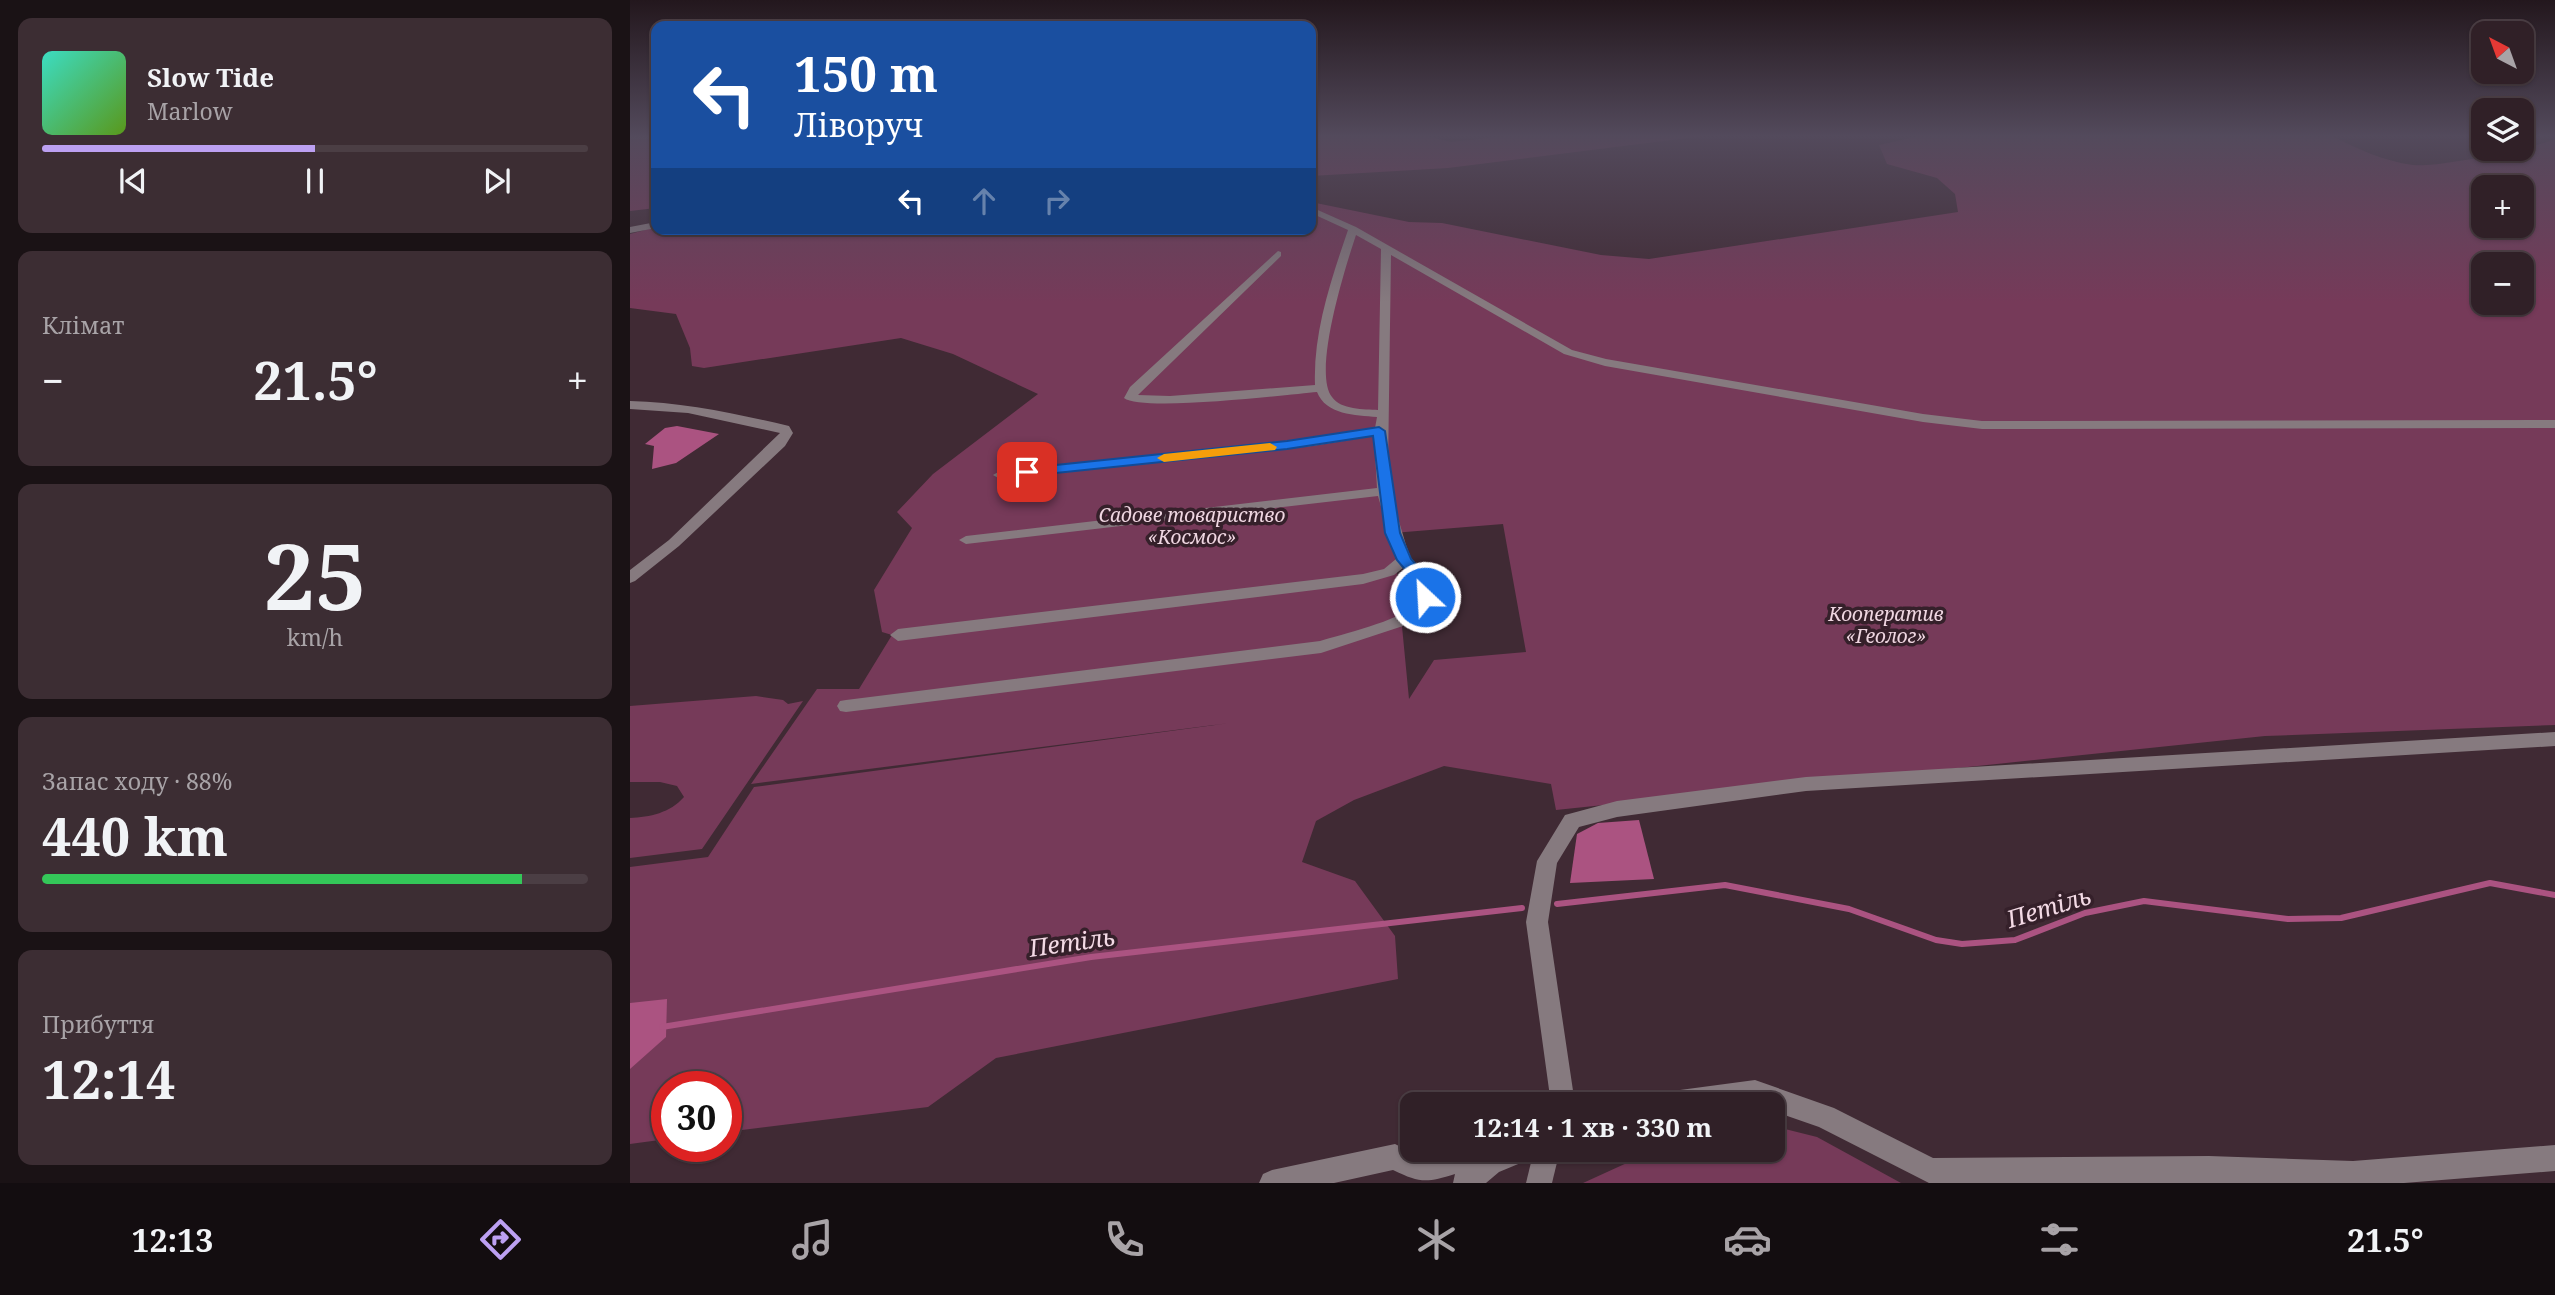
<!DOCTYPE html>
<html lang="uk">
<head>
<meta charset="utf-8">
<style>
	:root { --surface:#302027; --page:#3c2d33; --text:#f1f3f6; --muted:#a8a3a7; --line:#4b3e44; --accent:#bca0f2 }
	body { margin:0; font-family:"Noto Serif",serif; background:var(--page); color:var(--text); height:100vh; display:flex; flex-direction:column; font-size:26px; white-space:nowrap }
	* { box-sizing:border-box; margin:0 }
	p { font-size:23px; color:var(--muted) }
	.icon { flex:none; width:38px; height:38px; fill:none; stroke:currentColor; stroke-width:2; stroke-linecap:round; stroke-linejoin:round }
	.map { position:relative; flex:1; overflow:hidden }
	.drawer { display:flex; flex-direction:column; gap:18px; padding:18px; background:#1a1215; width:630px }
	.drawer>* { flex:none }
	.top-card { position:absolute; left:21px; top:21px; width:665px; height:214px; border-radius:14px; box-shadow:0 2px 5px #0004,0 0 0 2px var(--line); background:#1a4fa0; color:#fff; overflow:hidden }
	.needle { width:46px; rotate:319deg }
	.buttons { position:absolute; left:1841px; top:21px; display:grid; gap:14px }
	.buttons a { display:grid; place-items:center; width:63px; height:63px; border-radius:14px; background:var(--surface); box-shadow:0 2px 5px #0004,0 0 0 2px var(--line); font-size:35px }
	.speed { position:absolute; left:21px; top:1071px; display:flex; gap:14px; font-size:35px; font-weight:700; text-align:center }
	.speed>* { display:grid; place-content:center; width:91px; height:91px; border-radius:50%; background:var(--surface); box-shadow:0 2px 5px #0004,0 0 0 2px var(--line); line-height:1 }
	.speed .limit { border:10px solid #d22; background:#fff; color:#111 }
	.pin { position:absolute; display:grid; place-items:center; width:60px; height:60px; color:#fff; margin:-30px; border-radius:14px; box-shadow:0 4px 10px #0006 }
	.me { position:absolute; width:77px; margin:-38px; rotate:335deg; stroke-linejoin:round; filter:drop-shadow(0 0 5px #0008) }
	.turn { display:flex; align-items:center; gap:24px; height:147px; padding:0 28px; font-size:32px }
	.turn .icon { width:91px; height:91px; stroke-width:2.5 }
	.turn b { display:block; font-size:49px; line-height:60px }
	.lanes { display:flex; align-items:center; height:66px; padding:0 28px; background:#0003; justify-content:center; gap:35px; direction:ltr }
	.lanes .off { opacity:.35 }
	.big { font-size:52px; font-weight:700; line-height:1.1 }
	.drawer .tile { flex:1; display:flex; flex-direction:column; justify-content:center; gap:10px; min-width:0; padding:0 24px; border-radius:14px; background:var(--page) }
	.drawer .dial { align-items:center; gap:0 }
	.dial b { font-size:91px; line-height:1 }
	.song { display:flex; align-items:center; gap:21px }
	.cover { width:84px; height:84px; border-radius:10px; background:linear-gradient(135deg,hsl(170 70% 55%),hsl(90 70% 35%)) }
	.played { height:7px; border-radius:4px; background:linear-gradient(90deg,var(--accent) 50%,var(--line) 50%) }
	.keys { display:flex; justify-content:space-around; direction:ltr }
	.heat { display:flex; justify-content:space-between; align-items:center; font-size:38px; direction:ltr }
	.charge { height:10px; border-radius:5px; background:linear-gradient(90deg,#34c759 88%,var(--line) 0) }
	.trip { position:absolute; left:770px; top:1092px; width:385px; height:70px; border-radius:14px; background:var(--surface); box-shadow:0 2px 5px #0004,0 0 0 2px var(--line); font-weight:700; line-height:70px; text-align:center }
	.dock { display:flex; height:112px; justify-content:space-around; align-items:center; background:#130d10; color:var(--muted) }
	.dock .icon { width:49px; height:49px }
	.dock .selected { color:var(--accent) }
	.dock b { font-size:32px; color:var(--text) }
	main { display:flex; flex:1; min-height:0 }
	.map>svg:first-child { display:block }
	.green { fill:#763a59; fill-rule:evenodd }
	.water { fill:#ab5381 }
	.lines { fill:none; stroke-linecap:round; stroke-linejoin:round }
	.stream { stroke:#ab5381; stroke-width:6 }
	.minor { fill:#867a7f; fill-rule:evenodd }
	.route { fill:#1a73e8; stroke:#114b97; stroke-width:2 }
	.slow { fill:#f59e0b }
	.labels { text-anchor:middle; stroke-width:7; stroke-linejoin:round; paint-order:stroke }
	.park-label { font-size:19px; font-style:italic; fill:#efd6e1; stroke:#35202a }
	.near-water-label { font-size:24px; font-style:italic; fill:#f3dae5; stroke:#35202a }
</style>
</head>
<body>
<main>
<section class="drawer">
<div class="tile">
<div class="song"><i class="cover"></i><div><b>Slow Tide</b><p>Marlow</p></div></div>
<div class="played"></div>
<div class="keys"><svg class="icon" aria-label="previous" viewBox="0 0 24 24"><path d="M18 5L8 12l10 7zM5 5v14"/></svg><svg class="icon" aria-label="pause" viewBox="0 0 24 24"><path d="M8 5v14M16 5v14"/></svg><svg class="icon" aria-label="next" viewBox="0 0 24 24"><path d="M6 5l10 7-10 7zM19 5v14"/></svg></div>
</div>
<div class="tile"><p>Клімат</p>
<div class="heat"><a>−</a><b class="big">21.5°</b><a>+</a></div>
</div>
<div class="tile dial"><b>25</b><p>km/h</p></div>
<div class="tile"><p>Запас ходу · 88%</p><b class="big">440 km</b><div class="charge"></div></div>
<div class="tile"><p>Прибуття</p><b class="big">12:14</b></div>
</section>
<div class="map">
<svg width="1925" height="1183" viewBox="0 0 1925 1183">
	<rect width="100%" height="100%" fill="#402a34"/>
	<!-- green -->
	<g class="green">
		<path d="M0,136H26V208L0,211Z"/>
		<path d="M681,136H796L821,142L877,136H1073L818,168L681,176Z"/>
		<path d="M1289,136H1702C1728,149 1753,161 1783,165C1805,168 1905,148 1925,139V725L1635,736L926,810L921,784L814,766L724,800L686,821L672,862L725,881L765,936L768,979L366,1058L298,1107L96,1132V1087H37V1139L0,1144V867L78,857L124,787L600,723L121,784L187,689H229L262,635L252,632L244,590L282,528L267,512L303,474L408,394L323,354L271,338L74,368L62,366L60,348L46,314L0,308V234L26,227V229H681V202L779,222L812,223L971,255L1019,259L1328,212L1325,194L1307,178L1257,164L1249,145ZM1853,187H1892V226H1853ZM1853,264H1892V303H1853ZM873,524L896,652L804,660L779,699L763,533Z"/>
		<path d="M126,696L153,700L158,704L173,701L72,849L0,858V818C20,817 40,813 54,797L47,786L30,782H0V706Z"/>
		<path d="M1143,1126L1187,1137L1271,1183H953L999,1162L1044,1150H1143Z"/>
	</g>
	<!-- water -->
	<g class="water">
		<path d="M47,426L89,434L46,463L22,469L24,446L15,444L35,428Z"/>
		<path d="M1009,820L1024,879L940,883L947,834L968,823Z"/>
		<path d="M37,999L36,1037L0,1069V1003Z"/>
	</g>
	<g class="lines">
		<!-- stream -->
		<g class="stream">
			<path d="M927,904L1095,885L1219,909L1306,940L1332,944L1385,940L1455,913L1514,901L1658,919L1711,918L1860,883L1925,895"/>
			<path d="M32,1027L461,957L892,908"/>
		</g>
		<!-- minor -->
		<g class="minor">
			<rect x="0" y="136" width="26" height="3"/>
			<path d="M681,207L726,227L942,350L976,359L1293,414L1352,421L1925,420V428L1352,429L1293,422L975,366L934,354L761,255L758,468L765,508L776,545L781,558L803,583V597L796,613L773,626L691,653L216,712L210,711L207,706L210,701L216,700L690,641C710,635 771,620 783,606C788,600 787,591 787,584L773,568L764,575L733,584L268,641L260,635L268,629L733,574L754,569L766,559L748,496L336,544L329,540L336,536L747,488L744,436L682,446L370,479L363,475L370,471L682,438L745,428L747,417C725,415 696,415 687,392C656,395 512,412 494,398L500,387L648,251L651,252V256L508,395L540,396L685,385C683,332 701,280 718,230L681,213ZM726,235L751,249L748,410C734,409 711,410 702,397C682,372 716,265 726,235Z"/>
			<path d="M26,222V228L0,233V227Z"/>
			<path d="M0,401C53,402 107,414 159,426L163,433L155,446L49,546L5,581L0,583V570L39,540L150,433L58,413L0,409Z"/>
			<path d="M1925,732V746L1176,791L987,817L949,827L927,863L918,922L945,1104H921L896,922L907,861L935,815L987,801L1176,777Z"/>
			<path d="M1125,1080L1204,1108L1303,1158L1579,1156L1723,1161L1925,1145V1171L1774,1183H1299L1189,1127L1143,1111V1104H1023L1026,1095L1035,1092Z"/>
			<path d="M765,1144L793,1158L820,1150H904L900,1159L869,1172L856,1183H823L825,1174C796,1183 790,1183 763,1170L704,1183H629L633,1174L642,1170Z"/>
			<path d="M904,1150H930L922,1183H896Z"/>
		</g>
	</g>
	<!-- sky -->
	<linearGradient id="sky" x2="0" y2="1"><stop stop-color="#23171d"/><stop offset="0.45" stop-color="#534a5c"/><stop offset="1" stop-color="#534a5c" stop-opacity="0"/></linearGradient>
	<rect width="1925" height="302" fill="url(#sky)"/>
	<!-- route -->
	<path class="route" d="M749,427L755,431L770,533L781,559L803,583L801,601H790L787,584L767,560L755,533L743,436L657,449L397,476L390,472L397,468L657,441Z"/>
	<!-- slow -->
	<path class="slow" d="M640,443L647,447L645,450L534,462L527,458L534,454Z"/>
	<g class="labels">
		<!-- park labels -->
		<g class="park-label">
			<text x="562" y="522">Садове товариство<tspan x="562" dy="22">«Космос»</tspan></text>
			<text x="1256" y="621">Кооператив<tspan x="1256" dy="22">«Геолог»</tspan></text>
		</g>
		<!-- near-water labels -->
		<g class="near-water-label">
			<text transform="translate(1419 908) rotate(-17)" y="8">Петіль</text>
			<text transform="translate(442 943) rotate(-8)" y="8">Петіль</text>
		</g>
	</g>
</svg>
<div class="buttons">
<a><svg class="needle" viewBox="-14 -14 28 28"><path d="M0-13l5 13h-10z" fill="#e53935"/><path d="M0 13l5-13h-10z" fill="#a8a3a7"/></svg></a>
<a><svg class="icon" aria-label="layers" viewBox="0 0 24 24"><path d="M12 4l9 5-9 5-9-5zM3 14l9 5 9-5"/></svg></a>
<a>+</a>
<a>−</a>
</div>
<div class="speed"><div class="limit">30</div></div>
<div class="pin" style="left:397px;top:472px;background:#d93025"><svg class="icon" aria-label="arrive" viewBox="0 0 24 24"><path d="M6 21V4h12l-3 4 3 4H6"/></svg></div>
<svg class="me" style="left:795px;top:597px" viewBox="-20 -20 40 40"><circle r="17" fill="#1a73e8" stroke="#fff" stroke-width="3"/><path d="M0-11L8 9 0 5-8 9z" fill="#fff"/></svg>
<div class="trip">12:14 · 1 хв · 330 m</div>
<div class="top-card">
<div class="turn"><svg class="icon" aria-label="left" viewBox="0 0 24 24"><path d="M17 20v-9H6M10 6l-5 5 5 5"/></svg><div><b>150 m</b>Ліворуч</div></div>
<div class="lanes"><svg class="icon" aria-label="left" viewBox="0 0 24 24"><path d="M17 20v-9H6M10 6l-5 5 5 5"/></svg><svg class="icon off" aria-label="ahead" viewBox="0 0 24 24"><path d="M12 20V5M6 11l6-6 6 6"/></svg><svg class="icon off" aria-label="right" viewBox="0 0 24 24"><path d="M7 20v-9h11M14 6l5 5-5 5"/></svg></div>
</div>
</div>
</main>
<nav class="dock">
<b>12:13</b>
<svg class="icon selected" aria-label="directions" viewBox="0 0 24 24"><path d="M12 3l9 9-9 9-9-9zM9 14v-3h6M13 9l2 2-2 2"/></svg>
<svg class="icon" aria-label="music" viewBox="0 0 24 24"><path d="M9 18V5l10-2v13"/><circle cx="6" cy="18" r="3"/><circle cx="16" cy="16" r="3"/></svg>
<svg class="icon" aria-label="phone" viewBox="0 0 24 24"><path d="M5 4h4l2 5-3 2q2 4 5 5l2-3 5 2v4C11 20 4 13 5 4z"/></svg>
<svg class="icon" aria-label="climate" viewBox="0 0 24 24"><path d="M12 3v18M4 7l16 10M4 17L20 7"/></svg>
<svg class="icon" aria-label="car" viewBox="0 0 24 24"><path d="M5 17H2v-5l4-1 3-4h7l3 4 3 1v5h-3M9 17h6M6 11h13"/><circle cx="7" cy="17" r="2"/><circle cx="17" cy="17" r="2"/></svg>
<svg class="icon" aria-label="filters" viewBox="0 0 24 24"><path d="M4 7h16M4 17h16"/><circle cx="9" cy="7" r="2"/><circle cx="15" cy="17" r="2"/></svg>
<b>21.5°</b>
</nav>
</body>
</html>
